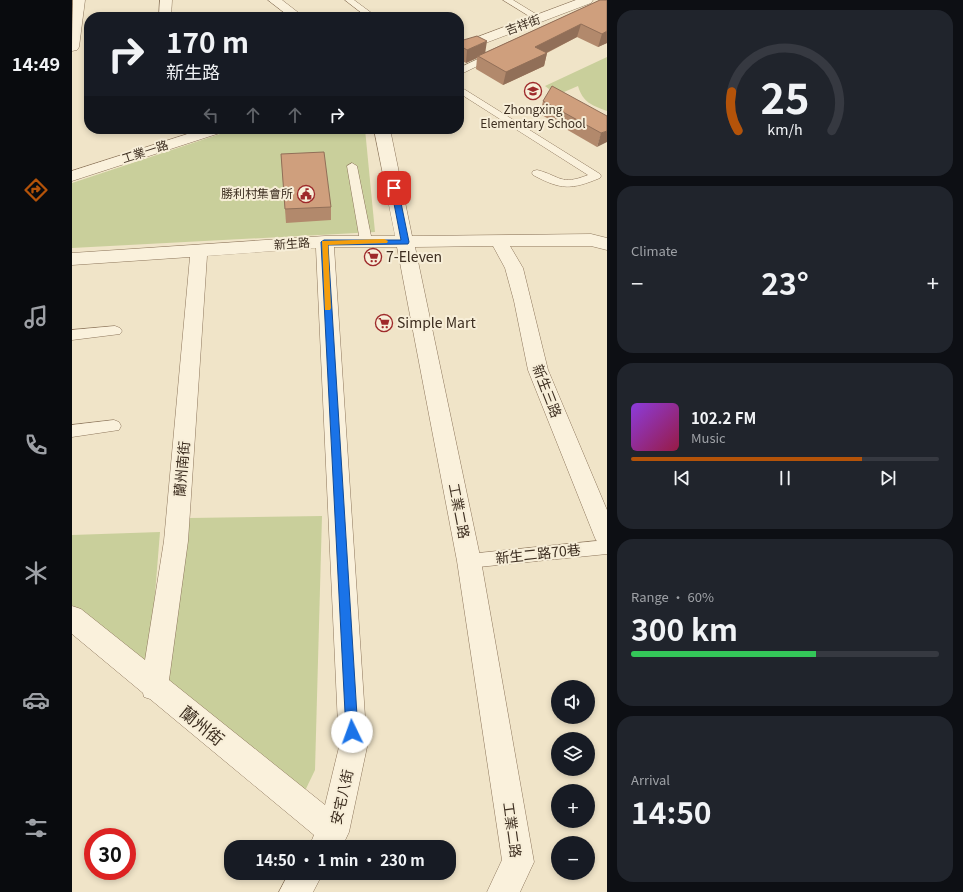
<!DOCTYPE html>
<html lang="en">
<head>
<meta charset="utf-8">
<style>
	:root { --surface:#171b24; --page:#20242c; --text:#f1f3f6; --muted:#9ea1a6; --line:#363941; --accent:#b45309 }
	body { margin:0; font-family:Georgia,"Noto Sans TC",serif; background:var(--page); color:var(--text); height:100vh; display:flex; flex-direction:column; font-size:15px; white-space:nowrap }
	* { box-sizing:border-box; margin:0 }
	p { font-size:13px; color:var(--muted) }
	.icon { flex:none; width:22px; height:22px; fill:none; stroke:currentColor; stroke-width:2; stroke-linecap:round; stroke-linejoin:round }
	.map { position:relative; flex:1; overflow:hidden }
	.panel { display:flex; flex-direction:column; gap:10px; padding:10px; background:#0d0f14; width:356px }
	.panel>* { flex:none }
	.guide { position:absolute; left:12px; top:12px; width:380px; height:122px; border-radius:16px; box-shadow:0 2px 6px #0003; background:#171b24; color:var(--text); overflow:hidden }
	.buttons { position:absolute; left:479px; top:680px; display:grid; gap:8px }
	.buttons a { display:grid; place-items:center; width:44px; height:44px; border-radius:50%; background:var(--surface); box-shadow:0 2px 6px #0003; font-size:20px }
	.speed { position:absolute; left:12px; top:828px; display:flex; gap:8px; font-size:20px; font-weight:700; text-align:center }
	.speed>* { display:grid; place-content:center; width:52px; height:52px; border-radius:50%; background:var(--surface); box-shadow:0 2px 6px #0003; line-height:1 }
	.speed .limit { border:6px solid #d22; background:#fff; color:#111 }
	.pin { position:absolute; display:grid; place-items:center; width:34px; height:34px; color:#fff; margin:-17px; border-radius:8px; box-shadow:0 2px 6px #0006 }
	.me { position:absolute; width:44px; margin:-22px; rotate:357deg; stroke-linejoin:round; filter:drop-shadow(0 0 3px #0008) }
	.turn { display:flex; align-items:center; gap:14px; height:84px; padding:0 16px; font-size:18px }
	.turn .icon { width:52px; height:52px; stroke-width:2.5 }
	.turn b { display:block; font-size:28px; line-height:34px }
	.lanes { display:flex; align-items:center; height:38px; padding:0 16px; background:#0003; justify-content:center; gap:20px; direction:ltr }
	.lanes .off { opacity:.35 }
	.big { font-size:30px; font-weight:700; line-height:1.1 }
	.panel .card { flex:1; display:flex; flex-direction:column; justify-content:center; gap:6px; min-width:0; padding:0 14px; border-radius:16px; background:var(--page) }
	.panel .dial { align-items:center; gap:0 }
	.dial svg { height:104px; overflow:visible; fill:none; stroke:var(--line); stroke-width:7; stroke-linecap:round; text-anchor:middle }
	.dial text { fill:var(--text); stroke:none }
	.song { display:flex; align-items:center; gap:12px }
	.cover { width:48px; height:48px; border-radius:6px; background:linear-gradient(135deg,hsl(270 70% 55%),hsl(340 70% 35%)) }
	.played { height:4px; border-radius:2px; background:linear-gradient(90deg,var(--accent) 75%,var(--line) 75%) }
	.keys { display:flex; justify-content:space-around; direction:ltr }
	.heat { display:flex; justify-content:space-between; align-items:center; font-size:22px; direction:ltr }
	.charge { height:6px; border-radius:3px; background:linear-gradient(90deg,#34c759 60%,var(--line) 0) }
	.trip { position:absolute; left:152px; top:840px; width:232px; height:40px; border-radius:16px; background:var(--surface); box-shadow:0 2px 6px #0003; font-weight:700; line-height:40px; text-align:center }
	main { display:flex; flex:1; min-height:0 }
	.tab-bar { display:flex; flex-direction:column; width:72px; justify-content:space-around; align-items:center; background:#090b0e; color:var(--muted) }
	.tab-bar .icon { width:28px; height:28px }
	.tab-bar .selected { color:var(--accent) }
	.tab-bar b { font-size:18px; color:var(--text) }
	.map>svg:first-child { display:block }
	.green { fill:#c9cf9b }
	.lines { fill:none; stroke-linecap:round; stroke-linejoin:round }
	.lane-casing { stroke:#8d765c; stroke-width:1 }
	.street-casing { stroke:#8d765c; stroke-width:1 }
	.lane { fill:#faf1dc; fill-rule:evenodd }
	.street { fill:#faf1dc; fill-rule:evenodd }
	.wall { fill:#b2896c }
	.shaded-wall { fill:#916f58 }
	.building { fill:#cf9f7d; stroke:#916f58 }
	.route { fill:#1a73e8; stroke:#114b97 }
	.slow { fill:#f59e0b }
	.labels { text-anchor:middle; stroke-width:4; stroke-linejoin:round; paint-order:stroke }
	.far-street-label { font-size:12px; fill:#3d2e20; stroke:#f7eed8 }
	.far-poi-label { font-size:12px; fill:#3d2e20; stroke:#f7eed8 }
	.poi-label { font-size:14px; fill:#3d2e20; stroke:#f7eed8; text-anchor:start }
	.street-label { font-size:14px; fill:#3d2e20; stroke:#f7eed8 }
	.near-street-label { font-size:17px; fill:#3d2e20; stroke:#f7eed8 }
</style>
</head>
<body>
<main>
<nav class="tab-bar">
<b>14:49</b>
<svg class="icon selected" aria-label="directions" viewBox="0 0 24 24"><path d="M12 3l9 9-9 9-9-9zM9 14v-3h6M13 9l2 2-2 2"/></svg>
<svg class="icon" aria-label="music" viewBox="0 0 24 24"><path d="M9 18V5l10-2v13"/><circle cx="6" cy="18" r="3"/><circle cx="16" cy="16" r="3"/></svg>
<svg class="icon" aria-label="phone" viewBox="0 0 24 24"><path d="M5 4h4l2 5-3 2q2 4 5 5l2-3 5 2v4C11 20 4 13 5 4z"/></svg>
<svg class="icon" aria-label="climate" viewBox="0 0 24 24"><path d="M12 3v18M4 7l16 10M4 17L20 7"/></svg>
<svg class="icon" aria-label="car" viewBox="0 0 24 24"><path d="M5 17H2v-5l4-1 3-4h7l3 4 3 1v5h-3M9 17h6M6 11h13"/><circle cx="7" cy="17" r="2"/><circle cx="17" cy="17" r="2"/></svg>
<svg class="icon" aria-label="filters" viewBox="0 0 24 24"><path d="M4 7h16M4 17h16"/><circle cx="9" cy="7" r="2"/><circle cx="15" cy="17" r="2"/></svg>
</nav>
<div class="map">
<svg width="535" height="892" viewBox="0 0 535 892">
	<rect width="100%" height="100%" fill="#f0e4c8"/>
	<!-- green -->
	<g class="green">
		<path d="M535,57V111C520,105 511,103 506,86L485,95L473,86Z"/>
		<path d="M163,129H293L303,232L0,248V183Z"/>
		<path d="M250,516L243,770L231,795L94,684L118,518Z"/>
		<path d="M88,532L77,669L0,605V535Z"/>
	</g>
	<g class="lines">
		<!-- lane casing -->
		<g class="lane-casing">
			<g id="lane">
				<path d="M273,0H282L305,17H295Z"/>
				<path d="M431,0H441L472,19L468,22L465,21Z"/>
				<path d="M423,51L428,54L426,56L387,75V68Z"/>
				<path d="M387,86L528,174L529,176L528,178C499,190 489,190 461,175L460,173L461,171L465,170C489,176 488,186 516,175L387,93Z"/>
				<path d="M280,163L285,166L300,241L298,244H290L288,241L275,166Z"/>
				<path d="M43,326L48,328L50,331L48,334L0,340V330Z"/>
				<path d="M42,420L47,422L49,426L47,430L0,437V425Z"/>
				<path d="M535,540V554L397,568L391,566L389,561L391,556L397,554Z"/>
			</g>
		</g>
		<!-- street casing -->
		<g class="street-casing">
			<g id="street">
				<path d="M1,0H13L7,47L5,50L0,51Z"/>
				<path d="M88,0H100L99,17H87Z"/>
				<path d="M196,0H210L232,17H218Z"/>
				<path d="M504,0H521L519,3L387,53V44Z"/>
				<path d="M131,129H154L151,132L0,181V171Z"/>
				<path d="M302,129H318L340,236L519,234L535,238V250L519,246H438L451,268L476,370L535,510V548L527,545L523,538L456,370L442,301L433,268L421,246L343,247L409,561L462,862L448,892H415L430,860L385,561L325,247H262L295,747L277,832L270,847H237L242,835L78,699L72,697L71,693L0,634V606L9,609L73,660L92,541L118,257L0,265V253L253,236H323ZM244,248L267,747L253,805L97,680L116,541L135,256Z"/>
				<path d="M217,873H251L241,892H207Z"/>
			</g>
		</g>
		<!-- lane -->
		<use href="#lane" class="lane"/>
		<!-- street -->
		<use href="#street" class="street"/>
	</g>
	<!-- wall -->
	<g class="wall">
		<path d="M528,0L535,43L526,47L505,37L475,53L472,66L431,85L404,69L405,58L394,63L387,59V25L391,40L414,52Z"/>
		<path d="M471,101L535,116L525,147L468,114Z"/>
		<path d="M209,154L259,207V220L214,223Z"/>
	</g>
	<!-- shaded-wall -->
	<g class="shaded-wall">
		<path d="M509,24L505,37L468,56L475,53L472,66L431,85L434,72L463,47Z"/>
		<path d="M392,28L391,41L387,43V30Z"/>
		<path d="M535,31V43L526,47L530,34Z"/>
		<path d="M415,41L413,54L406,56L405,58L394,63L395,50Z"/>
		<path d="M535,131V142L525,147L529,133Z"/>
	</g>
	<!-- building -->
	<g class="building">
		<path d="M528,0H535V31L530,34L509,24L463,47L475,53L434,72L406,56Z"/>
		<path d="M387,25L392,28L387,30L388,41L405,36L415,41L395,50L387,45Z"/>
		<path d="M480,86L535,116V131L529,133L471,101Z"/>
		<path d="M252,152L259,207L213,209L209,154Z"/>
	</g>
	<!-- route -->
	<path class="route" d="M320,186L326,188L337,242L336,244L256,245L286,732L284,736L280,738L276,736L274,732L249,242L252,240H329L319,188Z"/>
	<!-- slow -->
	<path class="slow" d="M312,239L316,241L315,243L256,245L259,308L258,310H253L250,241Z"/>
	<!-- icons -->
	<defs>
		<g id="school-ring" transform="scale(0.9)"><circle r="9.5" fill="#f7eed8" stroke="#9e2a2b" stroke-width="1.5"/><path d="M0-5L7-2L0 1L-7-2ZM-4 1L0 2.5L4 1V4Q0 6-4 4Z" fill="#9e2a2b"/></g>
		<g id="civic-ring" transform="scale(0.9)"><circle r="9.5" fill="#f7eed8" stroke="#9e2a2b" stroke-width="1.5"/><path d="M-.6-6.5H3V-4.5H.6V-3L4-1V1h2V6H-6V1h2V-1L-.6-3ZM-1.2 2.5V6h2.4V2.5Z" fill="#9e2a2b"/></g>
		<g id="supermarket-ring" transform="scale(0.9)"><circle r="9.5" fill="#f7eed8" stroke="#9e2a2b" stroke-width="1.5"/><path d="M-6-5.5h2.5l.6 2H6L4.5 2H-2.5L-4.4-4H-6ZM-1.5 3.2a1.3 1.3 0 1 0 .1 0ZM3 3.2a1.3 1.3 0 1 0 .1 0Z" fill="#9e2a2b"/></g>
	</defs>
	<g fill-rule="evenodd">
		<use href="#school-ring" x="461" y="91"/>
		<use href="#civic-ring" x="234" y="194"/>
		<use href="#supermarket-ring" x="301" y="257"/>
		<use href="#supermarket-ring" x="312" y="323"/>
	</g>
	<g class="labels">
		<!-- far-street labels -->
		<g class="far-street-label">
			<text transform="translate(451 25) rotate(-20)" y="4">吉祥街</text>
			<text transform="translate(73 152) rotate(-18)" y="4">工業一路</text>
			<text transform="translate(220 244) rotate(-4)" y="4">新生路</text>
		</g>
		<!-- far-poi labels -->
		<g class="far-poi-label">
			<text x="461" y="114">Zhongxing<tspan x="461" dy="14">Elementary School</tspan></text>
			<text x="221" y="198" text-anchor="end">勝利村集會所</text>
		</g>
		<!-- poi labels -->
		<g class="poi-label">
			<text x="314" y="262">7-Eleven</text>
			<text x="325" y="328">Simple Mart</text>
		</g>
		<!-- street labels -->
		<g class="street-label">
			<text transform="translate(475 391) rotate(69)" y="5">新生三路</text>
			<text transform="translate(110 469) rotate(-85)" y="5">蘭州南街</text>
			<text transform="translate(387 511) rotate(79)" y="5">工業二路</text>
			<text transform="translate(466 554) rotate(-6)" y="5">新生二路70巷</text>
			<text transform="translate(270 797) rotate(-77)" y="5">安宅八街</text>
			<text transform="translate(440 830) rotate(82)" y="5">工業二路</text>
		</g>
		<!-- near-street labels -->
		<g class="near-street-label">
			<text transform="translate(130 726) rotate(39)" y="6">蘭州街</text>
		</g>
	</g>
</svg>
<div class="buttons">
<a><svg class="icon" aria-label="sound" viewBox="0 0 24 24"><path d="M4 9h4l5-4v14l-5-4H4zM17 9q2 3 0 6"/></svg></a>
<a><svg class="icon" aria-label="layers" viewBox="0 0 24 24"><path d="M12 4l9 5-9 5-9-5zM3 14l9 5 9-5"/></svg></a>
<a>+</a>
<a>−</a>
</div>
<div class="speed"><div class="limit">30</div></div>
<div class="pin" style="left:322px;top:188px;background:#d93025"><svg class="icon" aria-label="arrive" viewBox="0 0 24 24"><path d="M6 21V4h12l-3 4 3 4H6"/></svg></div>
<svg class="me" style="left:280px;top:732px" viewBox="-20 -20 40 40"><circle r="19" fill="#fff"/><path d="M0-13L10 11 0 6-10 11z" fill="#1a73e8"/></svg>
<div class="trip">14:50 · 1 min · 230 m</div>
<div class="guide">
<div class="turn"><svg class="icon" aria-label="right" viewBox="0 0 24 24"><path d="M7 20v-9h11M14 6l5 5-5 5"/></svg><div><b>170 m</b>新生路</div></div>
<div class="lanes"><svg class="icon off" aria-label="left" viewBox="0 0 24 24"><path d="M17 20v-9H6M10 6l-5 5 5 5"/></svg><svg class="icon off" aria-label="ahead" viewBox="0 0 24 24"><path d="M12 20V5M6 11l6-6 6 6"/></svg><svg class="icon off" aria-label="ahead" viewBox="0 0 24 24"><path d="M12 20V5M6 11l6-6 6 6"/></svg><svg class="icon" aria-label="right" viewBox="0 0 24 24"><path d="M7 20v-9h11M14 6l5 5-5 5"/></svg></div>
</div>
</div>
<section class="panel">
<div class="card dial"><svg viewBox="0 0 100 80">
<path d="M14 69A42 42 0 1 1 86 69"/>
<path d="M14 69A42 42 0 0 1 9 39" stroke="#b45309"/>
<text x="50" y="56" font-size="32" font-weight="700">25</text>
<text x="50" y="72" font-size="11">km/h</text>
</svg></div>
<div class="card"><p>Climate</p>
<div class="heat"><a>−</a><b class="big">23°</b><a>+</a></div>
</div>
<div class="card">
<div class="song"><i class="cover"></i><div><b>102.2 FM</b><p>Music</p></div></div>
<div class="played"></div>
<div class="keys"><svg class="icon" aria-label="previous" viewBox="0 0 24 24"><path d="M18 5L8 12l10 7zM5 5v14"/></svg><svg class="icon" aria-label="pause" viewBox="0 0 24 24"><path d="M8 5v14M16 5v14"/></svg><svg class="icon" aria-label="next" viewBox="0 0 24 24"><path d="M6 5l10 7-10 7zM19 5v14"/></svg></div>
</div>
<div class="card"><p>Range · 60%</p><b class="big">300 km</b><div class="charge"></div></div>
<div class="card"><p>Arrival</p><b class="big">14:50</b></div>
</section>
</main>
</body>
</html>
